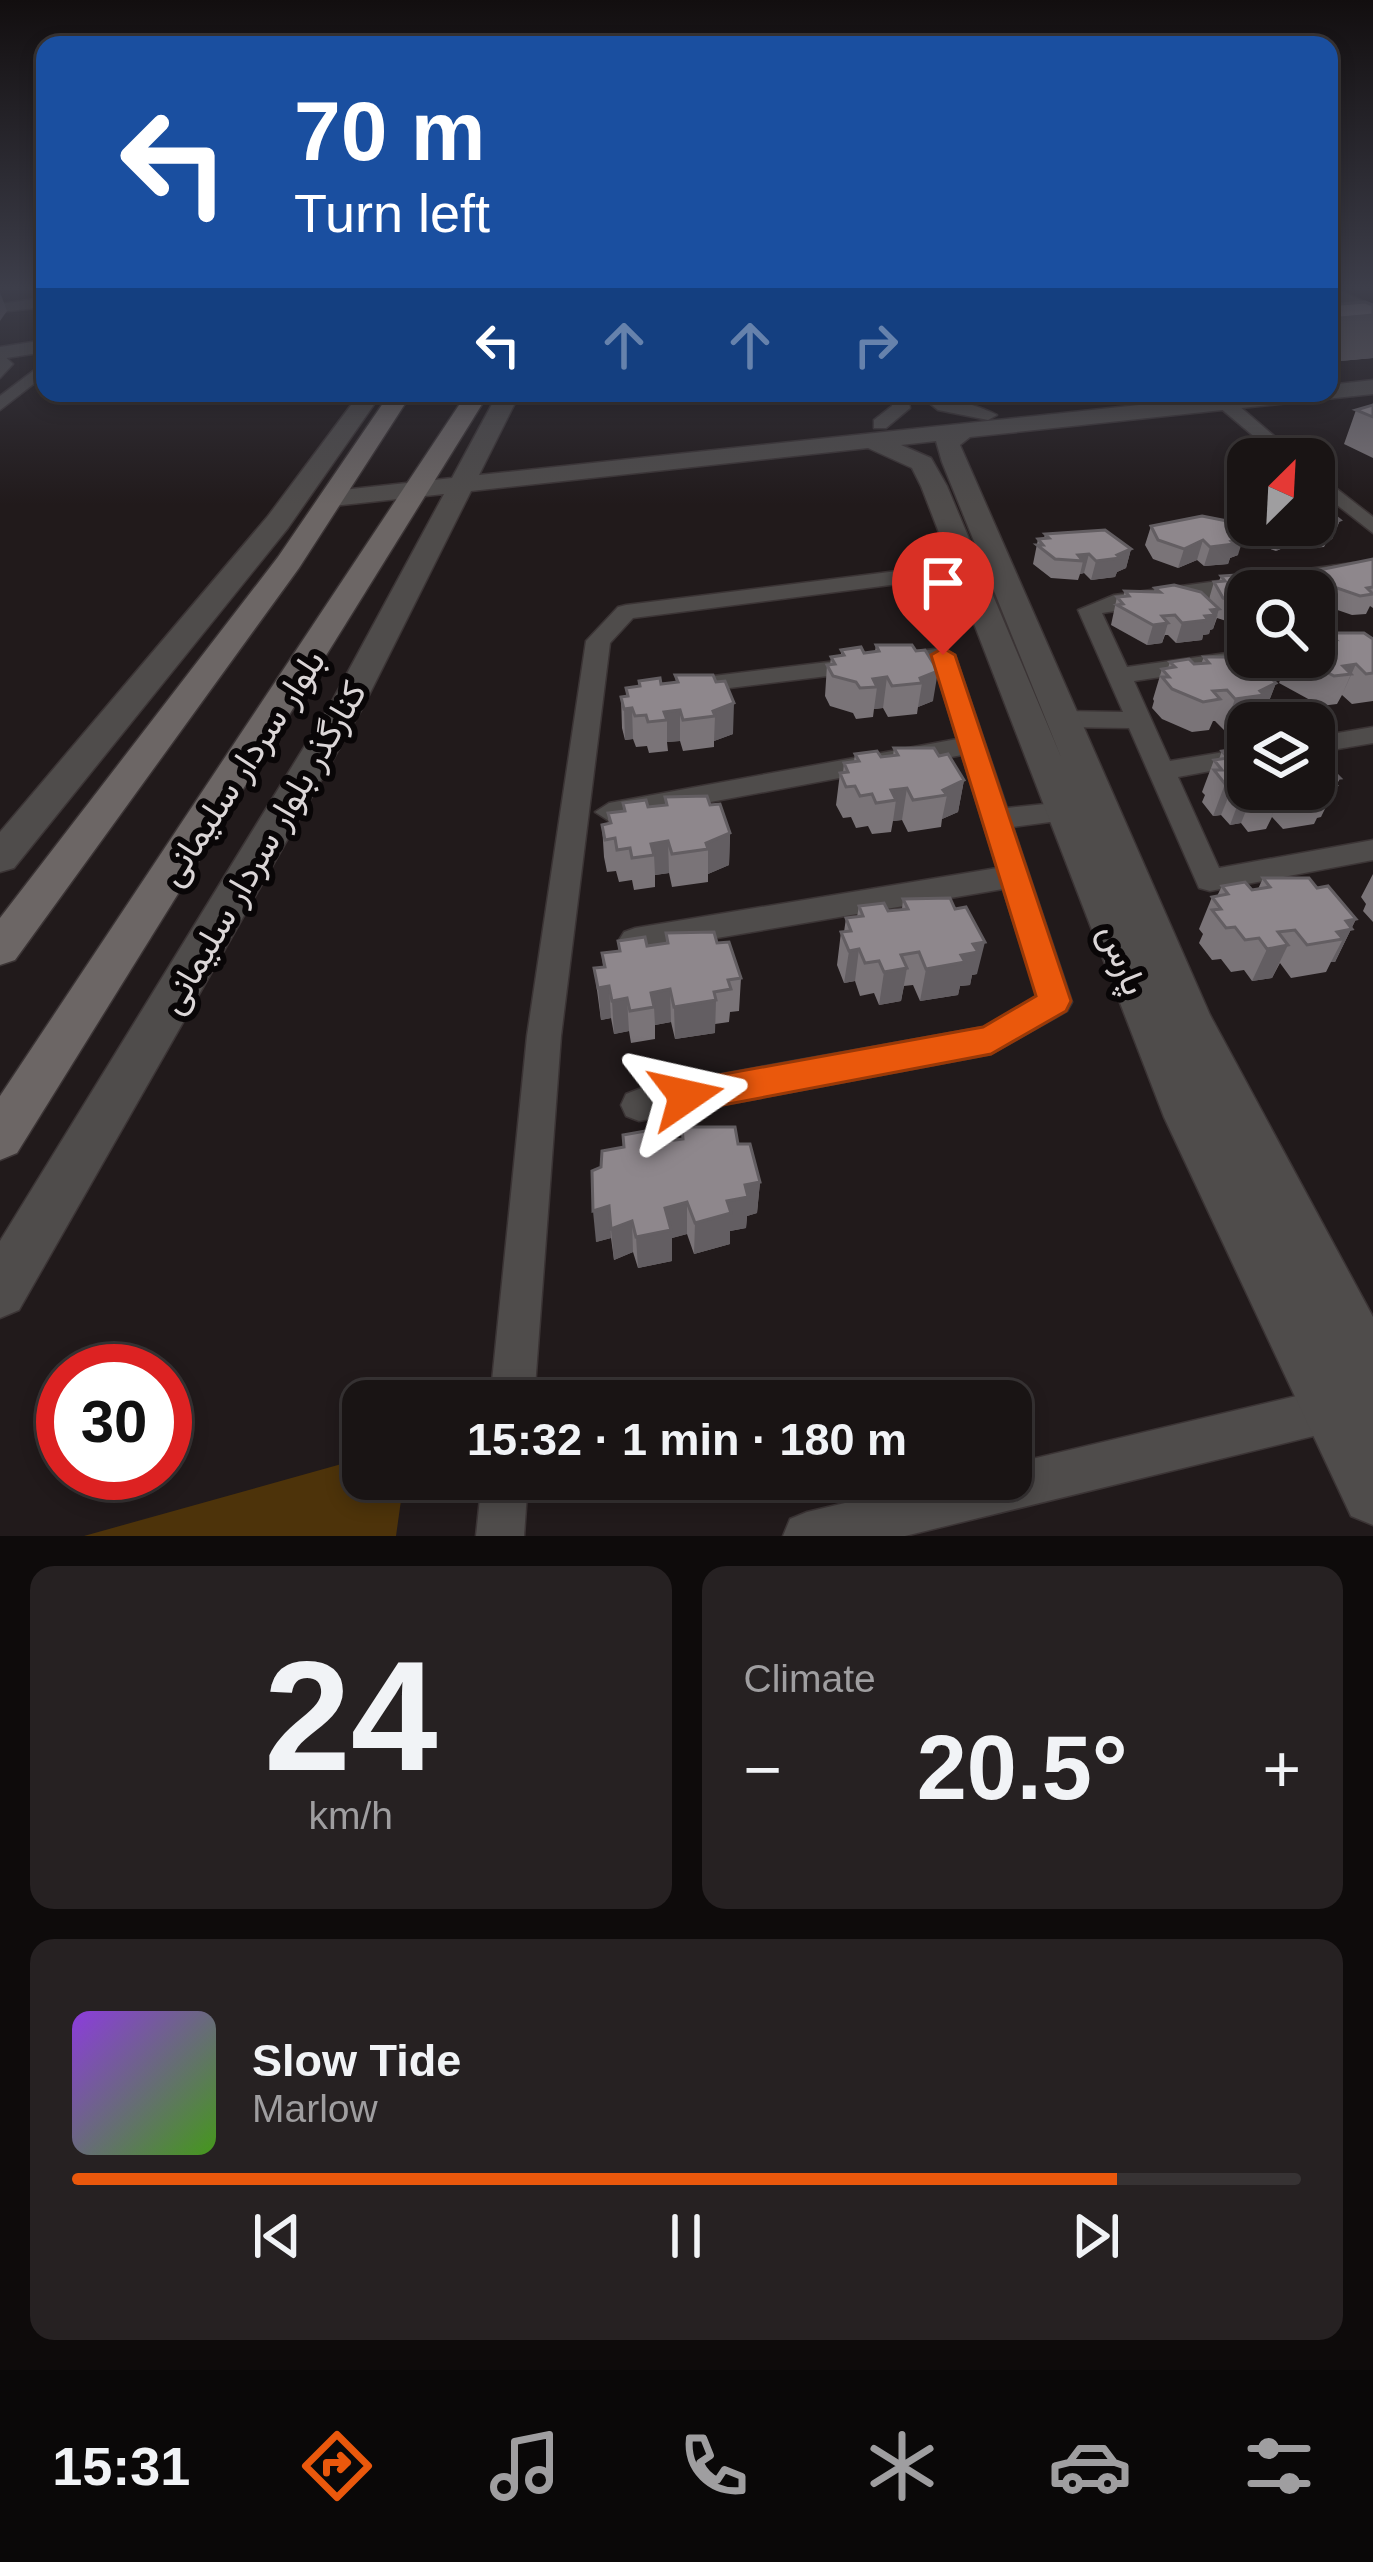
<!DOCTYPE html>
<html lang="en">
<head>
<meta charset="utf-8">
<style>
	:root { --surface:#191414; --page:#262122; --text:#f1f3f6; --muted:#9f9ea0; --line:#373334; --accent:#ea580c }
	body { margin:0; font-family:Arial,Vazirmatn,sans-serif; background:var(--page); color:var(--text); height:100vh; display:flex; flex-direction:column; font-size:45px; white-space:nowrap }
	* { box-sizing:border-box; margin:0 }
	p { font-size:39px; color:var(--muted) }
	.icon { flex:none; width:66px; height:66px; fill:none; stroke:currentColor; stroke-width:2; stroke-linecap:round; stroke-linejoin:round }
	.map { position:relative; height:1536px; overflow:hidden }
	.details { display:flex; flex-direction:column; gap:30px; padding:30px; background:#0e0b0b; flex:1 }
	.details>* { flex:none }
	.banner { position:absolute; left:36px; top:36px; width:1302px; height:366px; border-radius:24px; box-shadow:0 6px 18px #0003,0 0 0 3px var(--line); background:#1a4fa0; color:#fff; overflow:hidden }
	.needle { width:78px; rotate:24deg }
	.buttons { position:absolute; left:1227px; top:438px; display:grid; gap:24px }
	.buttons a { display:grid; place-items:center; width:108px; height:108px; border-radius:24px; background:var(--surface); box-shadow:0 6px 18px #0003,0 0 0 3px var(--line); font-size:60px }
	.speed { position:absolute; left:36px; top:1344px; display:flex; gap:24px; font-size:60px; font-weight:700; text-align:center }
	.speed>* { display:grid; place-content:center; width:156px; height:156px; border-radius:50%; background:var(--surface); box-shadow:0 6px 18px #0003,0 0 0 3px var(--line); line-height:1 }
	.speed .limit { border:18px solid #d22; background:#fff; color:#111 }
	.pin { position:absolute; display:grid; place-items:center; width:102px; height:102px; color:#fff; margin:-123px -51px; border-radius:50% 50% 50% 0; rotate:-45deg; box-shadow:0 0 12px #0007 }
	.pin .icon { rotate:45deg }
	.me { position:absolute; width:132px; margin:-66px; rotate:79deg; stroke-linejoin:round; filter:drop-shadow(0 0 9px #0008) }
	.turn { display:flex; align-items:center; gap:42px; height:252px; padding:0 60px; font-size:54px }
	.turn .icon { width:156px; height:156px; stroke-width:2.5 }
	.turn b { display:block; font-size:84px; line-height:102px }
	.lanes { display:flex; align-items:center; height:114px; padding:0 60px; background:#0003; justify-content:center; gap:60px; direction:ltr }
	.lanes .off { opacity:.35 }
	.big { font-size:90px; font-weight:800; line-height:1.1 }
	.details .widget { flex:1; display:flex; flex-direction:column; justify-content:center; gap:18px; min-width:0; padding:0 42px; border-radius:24px; background:var(--page) }
	.details .dial { align-items:center; gap:0 }
	.dial b { font-size:156px; line-height:1 }
	.song { display:flex; align-items:center; gap:36px }
	.cover { width:144px; height:144px; border-radius:18px; background:linear-gradient(135deg,hsl(270 70% 55%),hsl(100 70% 35%)) }
	.played { height:12px; border-radius:6px; background:linear-gradient(90deg,var(--accent) 85%,var(--line) 85%) }
	.keys { display:flex; justify-content:space-around; direction:ltr }
	.heat { display:flex; justify-content:space-between; align-items:center; font-size:66px; direction:ltr }
	.details .tiles { flex:1; display:grid; gap:30px; grid-template-columns:1fr 1fr }
	.widget:last-child { grid-column:span 2 }
	.trip { position:absolute; left:342px; top:1380px; width:690px; height:120px; border-radius:24px; background:var(--surface); box-shadow:0 6px 18px #0003,0 0 0 3px var(--line); font-weight:800; line-height:120px; text-align:center }
	.menu { display:flex; height:192px; justify-content:space-around; align-items:center; background:#0a0808; color:var(--muted) }
	.menu .icon { width:84px; height:84px }
	.menu .selected { color:var(--accent) }
	.menu b { font-size:54px; color:var(--text) }
	.map>svg:first-child { display:block }
	.green { fill:#4d330a }
	.lines { fill:none; stroke-linecap:round; stroke-linejoin:round }
	.minor-casing { stroke:#3b3435; stroke-width:3 }
	.tertiary-casing { stroke:#3b3435; stroke-width:3 }
	.secondary-casing { stroke:#3b3435; stroke-width:3 }
	.minor { fill:#4f4c4b; fill-rule:evenodd }
	.tertiary { fill:#4f4c4b; fill-rule:evenodd }
	.secondary { fill:#6c6665; fill-rule:evenodd }
	.wall { fill:#7a7478 }
	.shaded-wall { fill:#635e62 }
	.building { fill:#8e878c; stroke:#635e62; stroke-width:3 }
	.route { fill:#ea580c; stroke:#983908; stroke-width:3 }
	.labels { text-anchor:middle; stroke-width:12; stroke-linejoin:round; paint-order:stroke }
	.street-label { font-size:36px; fill:#dbd6d7; stroke:#090607 }
</style>
</head>
<body>
<div class="map">
<svg width="1373" height="1536" viewBox="0 0 1373 1536">
	<rect width="100%" height="100%" fill="#211a1b"/>
	<!-- green -->
	<path class="green" d="M363,1458V1479H404L396,1536H84Z"/>
	<g class="lines">
		<!-- minor casing -->
		<g class="minor-casing">
			<g id="minor">
				<path d="M37,290H45V307L0,312V304L36,299Z"/>
				<path d="M1329,290H1339L1373,306V316L1329,296Z"/>
				<path d="M0,352L13,364L0,378Z"/>
				<path d="M45,362V375L0,410V396Z"/>
				<path d="M891,393H907L910,408L886,428H874V420L892,406Z"/>
				<path d="M917,393C935,393 981,406 997,415L988,420L938,410Z"/>
				<path d="M1219,399H1231L1301,459H1281L1219,407Z"/>
				<path d="M1314,471L1373,517V533L1314,487Z"/>
				<path d="M1353,563L1361,564V574L1102,613L1127,667L1248,650V657H1260L1248,664L1134,681L1170,761L1248,748V764L1178,777L1219,868L1373,840V860L1210,891L1199,888L1129,728L1063,727L1050,719L1063,711L1123,712L1078,610L1114,595Z"/>
				<path d="M921,568L929,570V580L633,618L610,643L561,1036L534,1401H490L527,1036L586,641L618,607L626,605Z"/>
				<path d="M943,648L955,655L1007,808L1065,802L1079,811L1065,820L1013,827L1072,1002L1067,1011L991,1054L639,1121L626,1116L621,1105L626,1094L639,1089L984,1027L1037,996L1003,889L635,952L624,948L619,940L624,932L635,928L997,868L962,755L609,821L595,812L609,803L957,739L934,663L689,693L677,686L689,679Z"/>
				<path d="M1373,727V743L1314,753V737Z"/>
				<path d="M1330,1388L1346,1394L1352,1410L1346,1426L1330,1432L905,1536H783L790,1519L807,1512L946,1479H1011V1464Z"/>
				<path d="M482,1479H528L524,1536H476Z"/>
			</g>
		</g>
		<!-- tertiary casing -->
		<g class="tertiary-casing">
			<g id="tertiary">
				<path d="M45,340V352L0,359V347Z"/>
				<path d="M1373,380V394L970,437L960,445L1210,1015L1373,1317V1525L1351,1516L1164,1117L921,486L912,468L868,448L471,491L364,705L19,1310L0,1318V1241L330,705L444,494L333,506L324,504V492L452,478L498,393H520L479,475L1252,393H1329V385ZM936,441L942,462L1061,757L947,486L931,458L901,445Z"/>
				<path d="M360,393H382L288,528L14,868L0,872V832L268,516Z"/>
			</g>
		</g>
		<!-- secondary casing -->
		<g class="secondary-casing">
			<g id="secondary">
				<path d="M390,393H412L299,568L15,960L0,965V918L278,557Z"/>
				<path d="M467,393H489L17,1153L0,1160V1096Z"/>
			</g>
		</g>
		<!-- minor -->
		<use href="#minor" class="minor"/>
		<!-- tertiary -->
		<use href="#tertiary" class="tertiary"/>
		<!-- secondary -->
		<use href="#secondary" class="secondary"/>
	</g>
	<!-- wall -->
	<g class="wall">
		<path d="M1329,305H1373V358L1329,362Z"/>
		<path d="M1373,403V458L1344,444L1356,410L1372,406Z"/>
		<path d="M1247,510L1248,525H1314L1340,520L1332,539L1327,541L1324,547L1301,549L1294,543L1276,551L1250,542L1241,529Z"/>
		<path d="M1202,516L1238,555L1230,558L1228,564L1204,566L1197,560L1178,568L1153,559L1145,545L1151,526Z"/>
		<path d="M1045,534L1131,549L1126,568L1117,572L1115,577L1091,580L1084,573L1080,574L1078,580L1051,578L1033,564L1038,539L1044,538Z"/>
		<path d="M1373,559V608L1370,606L1366,614L1352,615L1323,605L1315,594L1314,597V591L1312,590L1319,570Z"/>
		<path d="M1221,576L1248,591V628L1217,618L1213,629L1210,630L1209,634L1203,635L1202,640L1176,643L1168,635H1165L1162,643L1147,645L1111,625L1117,597H1123L1125,591L1154,592L1155,588L1209,599L1214,582L1219,581Z"/>
		<path d="M1328,633L1373,639V701L1352,704L1342,695L1337,704L1321,706L1279,683L1281,678L1278,675L1285,657H1314Z"/>
		<path d="M876,645H912L933,701L918,707L917,714L888,717L883,708L874,709L873,717L856,719L853,713L830,706L825,696L827,665H830L831,657L841,656V650L864,653L875,651Z"/>
		<path d="M1204,657L1276,683L1264,714L1248,723V727L1224,730L1215,721H1213L1209,730L1192,732L1162,719L1152,708L1154,701L1153,699L1162,669L1168,668L1170,662L1201,664Z"/>
		<path d="M675,675L733,734L714,741V747L683,751L680,741L667,742L668,751L649,753L647,746L636,747L633,739L625,740L622,728L621,697L627,696L626,688L639,687V681L661,684L676,682Z"/>
		<path d="M894,748L939,756L964,780L958,812L942,819L941,827L908,832L902,820L893,821L891,832L872,834L868,826L856,828L851,817L843,818L836,805L840,773H843L844,763L854,761L855,754L881,757L893,756Z"/>
		<path d="M1222,751L1248,789H1314V752L1340,778L1321,817L1317,818L1314,824L1283,829L1272,817L1266,829L1248,832L1241,823L1230,825L1221,815L1213,816L1202,802L1205,795L1202,792L1214,760L1219,759Z"/>
		<path d="M665,797L710,805L730,833L729,865L708,874V882L672,887L669,873L655,875V887L634,890L632,880L619,882L616,871L607,872L604,857L602,825L609,824L608,813L623,811V803L648,807L665,805Z"/>
		<path d="M1373,874V922L1363,911L1366,904L1361,897Z"/>
		<path d="M1263,878L1317,888L1356,919L1335,962H1331L1326,972L1291,978L1280,963L1272,978L1252,981L1244,970L1231,972L1221,959L1212,960L1199,943L1203,934L1199,929L1212,897L1217,896L1222,886L1252,890L1258,889Z"/>
		<path d="M903,899L977,974L972,975L970,985L960,986L958,995L920,1001L913,985L904,986L901,1001L879,1005L874,993L860,996L855,981L844,983L837,965L841,932H844L846,918L857,917L859,906L888,911L902,909Z"/>
		<path d="M666,933L717,943L741,978L739,1011L730,1012L729,1022L715,1024V1033L675,1039L671,1022L655,1025V1039L631,1043L629,1031L614,1034L611,1018L601,1020L594,968L603,967L602,953L619,951L618,941L647,946L666,943Z"/>
		<path d="M682,1127L738,1144L760,1182L757,1213L747,1216L746,1228L730,1231V1244L694,1254L687,1234L672,1238V1261L638,1268L633,1252L614,1260L611,1238L596,1242L660,1142L682,1139Z"/>
	</g>
	<!-- shaded-wall -->
	<g class="shaded-wall">
		<path d="M0,292L7,311L0,321Z"/>
		<path d="M1373,315V358L1329,362V351L1340,318Z"/>
		<path d="M1336,319L1329,340V320Z"/>
		<path d="M966,393H1019L965,399Z"/>
		<path d="M1340,520L1332,539L1327,541L1332,528L1328,525Z"/>
		<path d="M1300,525L1294,543L1276,551L1283,532Z"/>
		<path d="M1244,536L1238,555L1230,558L1228,564L1204,566L1210,547Z"/>
		<path d="M1203,540L1197,560L1178,568L1184,549Z"/>
		<path d="M1131,549L1126,568L1117,572L1115,577L1091,580L1096,561Z"/>
		<path d="M1089,554L1084,573L1080,574L1083,561L1078,555Z"/>
		<path d="M1219,609L1213,629L1210,630L1209,634L1203,635L1202,640L1176,643L1182,623L1211,610Z"/>
		<path d="M1168,623L1162,643L1147,645L1153,625Z"/>
		<path d="M1356,664L1342,695L1351,674L1343,666Z"/>
		<path d="M938,671L933,701L918,707L922,683L920,678Z"/>
		<path d="M887,677L883,708L874,709L877,687L873,679Z"/>
		<path d="M1276,683L1264,714L1256,718L1254,723H1248V727L1224,730L1235,699Z"/>
		<path d="M734,703L733,734L714,741L715,716L713,711Z"/>
		<path d="M632,708L633,739L625,740L624,709Z"/>
		<path d="M680,710V741L667,742V720L664,712Z"/>
		<path d="M964,780L958,812L942,819L947,795L943,790Z"/>
		<path d="M1234,783L1221,815L1213,816L1225,784Z"/>
		<path d="M907,788L902,820L893,821L896,800L891,790Z"/>
		<path d="M1271,789H1285L1271,817L1280,797Z"/>
		<path d="M1254,791L1241,823L1230,825L1242,793Z"/>
		<path d="M730,833L729,865L708,874V849L706,843Z"/>
		<path d="M668,841L669,873L655,875L654,855L651,844Z"/>
		<path d="M1356,919L1335,962H1331L1343,939L1333,941L1346,921Z"/>
		<path d="M985,942L977,974L972,975L970,985L960,986L958,995L920,1001L926,969L961,955L973,944Z"/>
		<path d="M1288,945L1272,978L1252,981L1267,949Z"/>
		<path d="M859,949L855,981L844,983L849,951Z"/>
		<path d="M907,968L901,1001L879,1005L884,972Z"/>
		<path d="M609,986L611,1018L601,1020L598,988Z"/>
		<path d="M670,989L671,1022L655,1025L654,1007L651,993Z"/>
		<path d="M627,998L629,1031L614,1034L612,1001Z"/>
		<path d="M716,1000L715,1033L675,1039L674,1007Z"/>
		<path d="M760,1182L757,1213L747,1216L746,1228L730,1231V1244L694,1254L695,1223L727,1201L745,1185Z"/>
		<path d="M687,1202V1234L672,1238V1261L638,1268L636,1237L665,1208Z"/>
		<path d="M609,1206L611,1238L596,1242L593,1211Z"/>
		<path d="M632,1221L633,1252L614,1260L611,1229Z"/>
	</g>
	<!-- building -->
	<g class="building">
		<path d="M1365,302L1373,305V315L1340,318L1329,312V305Z"/>
		<path d="M1373,405V417L1356,410Z"/>
		<path d="M1314,504L1322,506L1340,520L1328,525L1332,528L1309,530L1302,525H1314Z"/>
		<path d="M1202,516L1227,521L1244,536L1231,541L1234,544L1210,547L1203,540L1184,549L1158,540L1151,526Z"/>
		<path d="M1261,525H1298L1283,532Z"/>
		<path d="M1105,530L1131,549L1117,555L1120,558L1096,561L1089,554L1078,555L1083,561L1055,559L1037,545H1043L1038,539L1049,538L1045,534Z"/>
		<path d="M1373,559V587L1367,588L1373,594L1360,596L1331,586L1319,570Z"/>
		<path d="M1283,572L1311,591H1248V607L1223,598L1214,582L1225,581L1221,576Z"/>
		<path d="M1174,585L1201,592L1219,609L1211,610L1215,615L1205,616L1208,620L1182,623L1175,615L1162,616L1168,623L1153,625L1117,605L1123,604L1117,597L1129,596L1125,591L1160,592L1155,588Z"/>
		<path d="M1328,633H1364L1373,639V673L1366,674L1356,664L1343,666L1351,674L1334,676L1298,657H1314V636L1335,639Z"/>
		<path d="M876,645H912L916,651L925,650L938,671L920,678L922,683L892,686L887,677L873,679L877,687L860,688L856,682L833,676L827,665L835,664L831,657L844,655L841,650L861,647L864,653L879,651Z"/>
		<path d="M1204,657H1240L1255,662L1276,683L1260,691L1264,695L1235,699L1227,690L1213,691L1220,699L1203,702L1172,689L1162,677H1169L1162,669L1175,667L1170,662L1189,659L1194,664L1209,663Z"/>
		<path d="M675,675H713L716,682L725,681L734,703L713,711L715,716L683,720L680,710L664,712L667,720L648,722L646,715L635,716L632,708L624,709L621,697L628,696L626,688L640,686L639,681L660,678L661,684L678,682Z"/>
		<path d="M894,748H934L939,756L948,754L964,780L943,790L947,795L913,800L907,788L891,790L896,800L876,803L872,794L860,796L855,786L846,787L840,773L848,772L844,763L859,761L855,754L877,751L881,757L898,755Z"/>
		<path d="M1243,748L1248,755V789H1272L1280,797L1261,800L1254,791L1242,793L1234,783L1225,784L1214,770H1222L1214,760L1228,758L1222,751Z"/>
		<path d="M1314,752L1340,778L1330,779L1336,785L1323,787L1328,793L1297,797L1289,789H1314Z"/>
		<path d="M707,796L710,805L720,804L730,833L706,843L708,849L672,854L668,841L651,844L654,855L632,858L630,848L617,850L615,838L605,840L602,825L611,823L608,813L625,811L623,803L646,800L648,807L667,805L665,797Z"/>
		<path d="M1263,878H1309L1317,888L1328,886L1356,919L1346,921L1352,929L1337,932L1343,939L1307,945L1295,930L1278,932L1288,945L1267,949L1259,938L1245,940L1235,927L1226,928L1212,910L1221,909L1212,897L1228,894L1222,886L1245,882L1252,890L1270,887Z"/>
		<path d="M950,898L955,909L966,907L985,942L973,944L978,952L961,955L965,962L926,969L919,952L901,955L907,968L884,972L879,961L865,963L859,949L849,951L841,932L851,931L846,918L863,916L859,906L884,903L888,911L908,909L903,899Z"/>
		<path d="M714,932L717,943L729,942L741,978L728,980L731,989L714,992L716,1000L674,1007L670,989L651,993L654,1007L630,1011L627,998L612,1001L609,986L598,988L594,968L605,967L602,953L620,951L618,941L645,937L647,946L668,943L666,933Z"/>
		<path d="M682,1127H735L738,1144H750L760,1182L745,1185L748,1197L727,1201L731,1213L695,1223L687,1202L665,1208L671,1230L636,1237L632,1221L611,1229L609,1206L593,1211L592,1171L601,1167L602,1151L624,1147L623,1135L657,1129L660,1142L683,1139Z"/>
	</g>
	<!-- sky -->
	<linearGradient id="sky" x2="0" y2="1"><stop stop-color="#120e0f"/><stop offset="0.57" stop-color="#3d3e4a"/><stop offset="1" stop-color="#3d3e4a" stop-opacity="0"/></linearGradient>
	<rect width="1373" height="505" fill="url(#sky)"/>
	<!-- route -->
	<path class="route" d="M943,648L955,655L1071,1001L1066,1011L991,1054L686,1112L673,1107L667,1096L673,1086L686,1081L983,1027L1036,996L931,655Z"/>
	<g class="labels">
		<!-- street labels -->
		<g class="street-label">
			<text transform="translate(241 767) rotate(-57)" y="13">بلوار سردار سلیمانی</text>
			<text transform="translate(262 847) rotate(-60)" y="13">کنارگذر بلوار سردار سلیمانی</text>
			<text transform="translate(1124 959) rotate(68)" y="13">پارس</text>
		</g>
	</g>
</svg>
<div class="buttons">
<a><svg class="needle" viewBox="-14 -14 28 28"><path d="M0-13l5 13h-10z" fill="#e53935"/><path d="M0 13l5-13h-10z" fill="#9f9ea0"/></svg></a>
<a><svg class="icon" aria-label="search" viewBox="0 0 24 24"><circle cx="10" cy="10" r="6"/><path d="M15 15l6 6"/></svg></a>
<a><svg class="icon" aria-label="layers" viewBox="0 0 24 24"><path d="M12 4l9 5-9 5-9-5zM3 14l9 5 9-5"/></svg></a>
</div>
<div class="speed"><div class="limit">30</div></div>
<div class="pin" style="left:943px;top:655px;background:#d93025"><svg class="icon" aria-label="arrive" viewBox="0 0 24 24"><path d="M6 21V4h12l-3 4 3 4H6"/></svg></div>
<svg class="me" style="left:686px;top:1096px" viewBox="-20 -20 40 40"><path d="M0-17L14 15 0 8-14 15z" fill="#ea580c" stroke="#fff" stroke-width="4"/></svg>
<div class="trip">15:32 · 1 min · 180 m</div>
<div class="banner">
<div class="turn"><svg class="icon" aria-label="left" viewBox="0 0 24 24"><path d="M17 20v-9H6M10 6l-5 5 5 5"/></svg><div><b>70 m</b>Turn left</div></div>
<div class="lanes"><svg class="icon" aria-label="left" viewBox="0 0 24 24"><path d="M17 20v-9H6M10 6l-5 5 5 5"/></svg><svg class="icon off" aria-label="ahead" viewBox="0 0 24 24"><path d="M12 20V5M6 11l6-6 6 6"/></svg><svg class="icon off" aria-label="ahead" viewBox="0 0 24 24"><path d="M12 20V5M6 11l6-6 6 6"/></svg><svg class="icon off" aria-label="right" viewBox="0 0 24 24"><path d="M7 20v-9h11M14 6l5 5-5 5"/></svg></div>
</div>
</div>
<section class="details">
<div class="tiles">
<div class="widget dial"><b>24</b><p>km/h</p></div>
<div class="widget"><p>Climate</p>
<div class="heat"><a>−</a><b class="big">20.5°</b><a>+</a></div>
</div>
<div class="widget">
<div class="song"><i class="cover"></i><div><b>Slow Tide</b><p>Marlow</p></div></div>
<div class="played"></div>
<div class="keys"><svg class="icon" aria-label="previous" viewBox="0 0 24 24"><path d="M18 5L8 12l10 7zM5 5v14"/></svg><svg class="icon" aria-label="pause" viewBox="0 0 24 24"><path d="M8 5v14M16 5v14"/></svg><svg class="icon" aria-label="next" viewBox="0 0 24 24"><path d="M6 5l10 7-10 7zM19 5v14"/></svg></div>
</div>
</div>
</section>
<nav class="menu">
<b>15:31</b>
<svg class="icon selected" aria-label="directions" viewBox="0 0 24 24"><path d="M12 3l9 9-9 9-9-9zM9 14v-3h6M13 9l2 2-2 2"/></svg>
<svg class="icon" aria-label="music" viewBox="0 0 24 24"><path d="M9 18V5l10-2v13"/><circle cx="6" cy="18" r="3"/><circle cx="16" cy="16" r="3"/></svg>
<svg class="icon" aria-label="phone" viewBox="0 0 24 24"><path d="M5 4h4l2 5-3 2q2 4 5 5l2-3 5 2v4C11 20 4 13 5 4z"/></svg>
<svg class="icon" aria-label="climate" viewBox="0 0 24 24"><path d="M12 3v18M4 7l16 10M4 17L20 7"/></svg>
<svg class="icon" aria-label="car" viewBox="0 0 24 24"><path d="M5 17H2v-5l4-1 3-4h7l3 4 3 1v5h-3M9 17h6M6 11h13"/><circle cx="7" cy="17" r="2"/><circle cx="17" cy="17" r="2"/></svg>
<svg class="icon" aria-label="filters" viewBox="0 0 24 24"><path d="M4 7h16M4 17h16"/><circle cx="9" cy="7" r="2"/><circle cx="15" cy="17" r="2"/></svg>
</nav>
</body>
</html>
